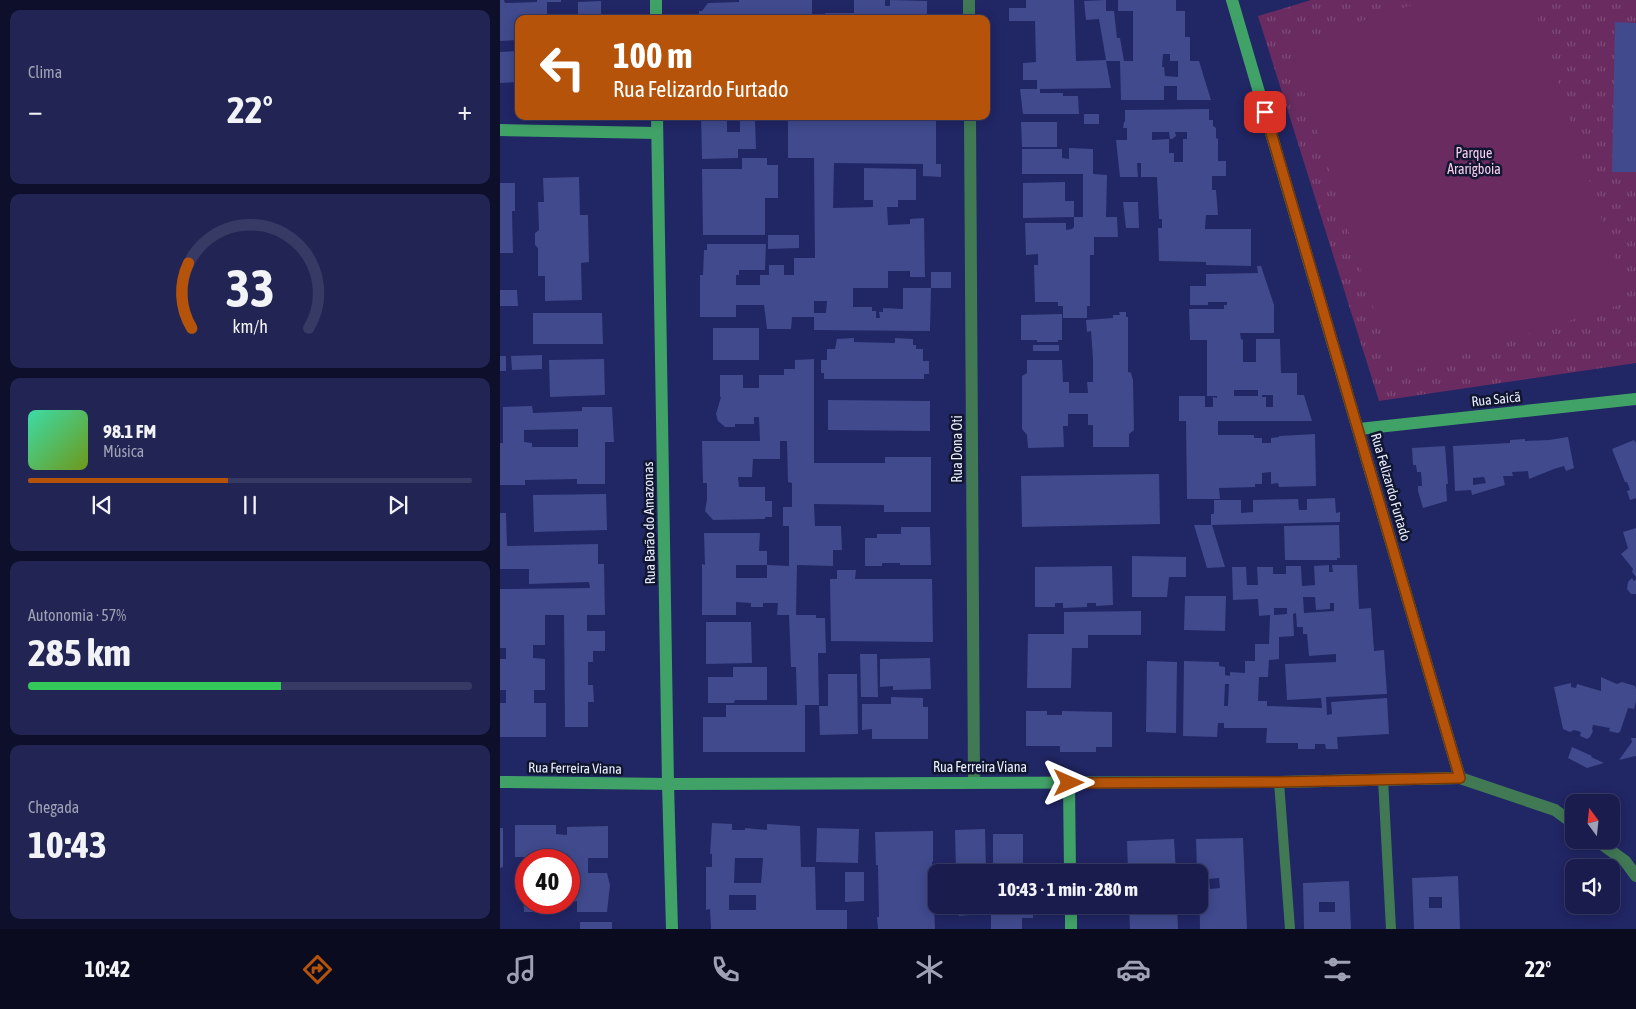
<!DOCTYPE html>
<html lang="pt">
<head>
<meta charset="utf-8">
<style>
	:root { --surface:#191c4c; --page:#222553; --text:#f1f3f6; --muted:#9fa1b5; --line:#373a64; --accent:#b45309 }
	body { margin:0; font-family:"Asap Condensed",sans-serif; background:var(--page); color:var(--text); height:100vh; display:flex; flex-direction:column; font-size:19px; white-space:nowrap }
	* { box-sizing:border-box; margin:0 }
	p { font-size:16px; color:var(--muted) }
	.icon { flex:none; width:28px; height:28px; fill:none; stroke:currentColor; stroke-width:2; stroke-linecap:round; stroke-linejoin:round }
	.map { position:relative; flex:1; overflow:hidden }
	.sheet { display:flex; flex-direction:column; gap:10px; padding:10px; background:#0e0f2a; width:500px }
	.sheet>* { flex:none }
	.guide { position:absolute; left:15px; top:15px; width:475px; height:105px; border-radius:10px; box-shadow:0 2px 12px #0003,0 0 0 1px var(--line); background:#b45309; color:#fff; overflow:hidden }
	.needle { width:32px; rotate:345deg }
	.tools { position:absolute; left:1065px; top:794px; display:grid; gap:10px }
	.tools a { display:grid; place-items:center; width:55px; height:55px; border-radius:10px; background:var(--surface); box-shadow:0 2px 12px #0003,0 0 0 1px var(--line); font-size:25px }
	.speed { position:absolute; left:15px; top:849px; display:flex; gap:10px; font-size:25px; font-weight:700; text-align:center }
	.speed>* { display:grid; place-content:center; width:65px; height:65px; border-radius:50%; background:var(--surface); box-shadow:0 2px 12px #0003,0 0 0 1px var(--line); line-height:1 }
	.speed .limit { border:8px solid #d22; background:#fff; color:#111 }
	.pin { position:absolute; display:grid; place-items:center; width:42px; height:42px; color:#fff; margin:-21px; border-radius:10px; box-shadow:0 2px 8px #0006 }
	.me { position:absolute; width:55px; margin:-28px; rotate:90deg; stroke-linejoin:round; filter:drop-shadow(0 0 4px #0008) }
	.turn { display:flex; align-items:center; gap:18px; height:105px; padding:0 15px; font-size:22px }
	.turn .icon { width:65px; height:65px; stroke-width:2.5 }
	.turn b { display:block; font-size:35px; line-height:42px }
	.big { font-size:38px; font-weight:700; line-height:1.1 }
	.sheet .card { flex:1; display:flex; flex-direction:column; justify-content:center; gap:8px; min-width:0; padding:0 18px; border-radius:10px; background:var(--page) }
	.sheet .dial { align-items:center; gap:0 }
	.dial svg { height:130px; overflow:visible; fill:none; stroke:var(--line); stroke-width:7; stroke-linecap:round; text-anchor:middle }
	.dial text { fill:var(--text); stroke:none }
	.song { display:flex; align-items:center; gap:15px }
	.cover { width:60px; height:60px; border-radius:8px; background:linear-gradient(135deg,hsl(160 70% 55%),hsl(80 70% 35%)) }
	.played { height:5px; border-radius:2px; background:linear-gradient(90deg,var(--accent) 45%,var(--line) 45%) }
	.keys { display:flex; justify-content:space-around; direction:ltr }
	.heat { display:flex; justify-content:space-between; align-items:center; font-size:28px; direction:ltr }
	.charge { height:8px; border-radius:4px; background:linear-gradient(90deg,#34c759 57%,var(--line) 0) }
	.trip { position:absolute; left:428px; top:864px; width:280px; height:50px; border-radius:10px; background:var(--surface); box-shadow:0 2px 12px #0003,0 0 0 1px var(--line); font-weight:700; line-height:50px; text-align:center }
	.menu { display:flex; height:80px; justify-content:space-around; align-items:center; background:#0a0b1e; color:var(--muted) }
	.menu .icon { width:35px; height:35px }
	.menu .on { color:var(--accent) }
	.menu b { font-size:22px; color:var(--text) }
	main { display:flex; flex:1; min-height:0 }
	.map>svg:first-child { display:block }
	.park { fill:url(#park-tufts) }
	.pitch { fill:#6a2c60 }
	.building { fill:#404a8d; fill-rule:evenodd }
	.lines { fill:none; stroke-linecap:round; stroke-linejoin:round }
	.lane { stroke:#417955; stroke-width:10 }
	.street { stroke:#417955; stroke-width:12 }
	.secondary { stroke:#41a268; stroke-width:12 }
	.route-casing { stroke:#753606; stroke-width:12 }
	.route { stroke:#b45309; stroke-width:9 }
	.labels { text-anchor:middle; stroke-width:5; stroke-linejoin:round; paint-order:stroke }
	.park-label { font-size:14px; fill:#f6cded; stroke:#101530 }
	.street-label { font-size:14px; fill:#eaeefe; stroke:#101530 }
</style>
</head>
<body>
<main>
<section class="sheet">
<div class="card"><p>Clima</p>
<div class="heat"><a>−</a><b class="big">22°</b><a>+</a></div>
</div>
<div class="card dial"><svg viewBox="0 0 100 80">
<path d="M14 69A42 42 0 1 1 86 69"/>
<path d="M14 69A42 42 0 0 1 12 29" stroke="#b45309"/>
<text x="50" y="56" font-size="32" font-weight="700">33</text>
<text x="50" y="72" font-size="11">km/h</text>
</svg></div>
<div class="card">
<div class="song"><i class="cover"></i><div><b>98.1 FM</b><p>Música</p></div></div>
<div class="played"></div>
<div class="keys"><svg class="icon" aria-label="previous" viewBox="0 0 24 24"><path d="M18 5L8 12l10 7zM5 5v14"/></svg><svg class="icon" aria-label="pause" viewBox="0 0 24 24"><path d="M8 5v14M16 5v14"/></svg><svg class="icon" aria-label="next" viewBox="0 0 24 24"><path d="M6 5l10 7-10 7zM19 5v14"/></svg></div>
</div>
<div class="card"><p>Autonomia · 57%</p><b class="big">285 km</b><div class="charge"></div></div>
<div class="card"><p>Chegada</p><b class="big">10:43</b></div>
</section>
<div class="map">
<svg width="1136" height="929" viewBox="0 0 1136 929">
	<defs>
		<pattern id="park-tufts" width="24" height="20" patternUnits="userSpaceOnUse" patternTransform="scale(1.25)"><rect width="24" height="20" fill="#6a2c60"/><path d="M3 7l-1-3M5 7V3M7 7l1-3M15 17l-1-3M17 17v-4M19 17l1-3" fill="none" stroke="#7f4b78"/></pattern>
	</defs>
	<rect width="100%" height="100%" fill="#212665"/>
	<!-- park -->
	<path class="park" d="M811,0H1136V363L879,401L758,16Z"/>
	<!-- pitch -->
	<path class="pitch" d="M928,0H1032L1128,302L895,376L789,44Z"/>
	<!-- building -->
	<g class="building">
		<path d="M0,0H4L5,3L37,2V0H61V2H47V15H54V19H19V40L0,41Z"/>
		<path d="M239,0H312V19H199V11H202L208,3L239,2Z"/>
		<path d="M354,0H385V6H390V0L427,1V19H325V13H354Z"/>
		<path d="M526,0H574L576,61L606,60L599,19L586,20L584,1L606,0V11H614L617,38H620L624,61H633V11H618V0H676V11H685V37H690V61H699L711,100H677V86H664V100H621L620,61H606L611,88L540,89V93H563V96H578L579,114H523L520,89H537V80H523V63L536,62L535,21H509V8H526ZM663,54H670V61H678V77L665,76L664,67H662Z"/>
		<path d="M101,1V19H71V15H78V2Z"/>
		<path d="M1115,22L1136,23V172H1112Z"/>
		<path d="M19,51V82L0,83V52Z"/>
		<path d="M709,109V120H713V126L716,128V138L718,139V161H726V176H712V190H716L718,215H706L705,229H751V266L706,265V262L659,261L658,228H662V219H659L657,177H641V163H637L638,177H620L616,140H627V128H623L624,122H625V110ZM652,132H669L670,139H672L676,136L675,132H687V139H683V162H674V153H669V139L652,140Z"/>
		<rect x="584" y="114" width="15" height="10"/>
		<path d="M201,116H436V164H441V177L423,176V164L334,163L333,208L373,207V200H364V168L416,169V200H398V207H387L388,225L410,224V219L424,218L425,277H410V271H388V288H353V307H372V311H376V318H380L379,312H383V308L403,309V288H431L430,331L314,330V317H292L291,329H267L264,305H236V317H200V275H203L204,250H207V244H266L265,270H239V275H236V285H260V275H269V265H284V275H294V258H315L314,158H288V120H255L256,149H238V158L202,159ZM227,120H240V132H227ZM314,301H327L326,313H314Z"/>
		<path d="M521,122H557V147H522Z"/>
		<path d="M569,148L593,149V174L607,175L606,217H617L618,237H594V255H590V306H587V318H563V306H558V302H535L534,265H538V254L526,255L525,223H566V230L572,229L574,227V217L523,218V183L565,182V201H574V217H583V174H522V149H562V158L569,159Z"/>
		<path d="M242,158H267V165H278V198H265V235H203L202,169H242Z"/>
		<path d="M79,177L80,215H88L89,262L81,263L82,300L45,301V276H38V248L35,245V233L39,230L38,202H44L43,178Z"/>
		<path d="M0,183H15V211H12L13,253H0Z"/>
		<path d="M623,202H638L639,228H626Z"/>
		<path d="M268,235H299V248L268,249Z"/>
		<path d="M757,266H761L774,305V333H740L741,339L743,340V362H756V339H780L781,373H797V395H804L812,421H718V435H754V438H762V443H771V438L779,437V436L815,434L816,486L779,487L778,483L771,484V472L762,473V484H755V487L719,488L720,499H687L686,421H679V396H705V407H713V397L717,398V396H707V340H690L689,309H724V305H727V302H708V305H690V286H706V274L758,273ZM734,390H758V396H734ZM762,395H773V407H766V397H762Z"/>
		<rect x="431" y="272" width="20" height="16"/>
		<path d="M0,290H17L18,306H0Z"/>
		<path d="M619,312H626V317H628V372L631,373L633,380L634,430L629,434V447H593V425H588V414H568V426H563L564,447L528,448L527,435L522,429V376L527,373V360H562L563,382H569V393H588L587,382H593V359L591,331L587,332L586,320L613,318V315H620Z"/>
		<path d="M33,313H102L103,344H33Z"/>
		<path d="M562,314V340H558V342H537V340H521V315Z"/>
		<rect x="213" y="328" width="46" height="32"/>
		<path d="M354,338V342L395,343V338L413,339V345H416V349H423V361H429V374H424V379H324V373H321V360H327V349H335L337,339Z"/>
		<rect x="533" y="345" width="26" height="6"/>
		<path d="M42,355V369L12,370L11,356Z"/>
		<rect x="0" y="356" width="6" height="15"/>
		<path d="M104,359L105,395L50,397L49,360Z"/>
		<path d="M314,359V463H385V457H431V512H384V505L314,504L315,526H341L342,550H333V566L297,565L296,615H316V618H325L326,653H318L319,705H305V752H203V717H226V705H297L296,667H291L289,615H277L278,603H263V607H251V603L236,602V615H202V564L205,565L204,533H260L259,551H267V565L289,566V526H283V507H292V483L288,482L287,441H280V459H253L252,477H238L239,487H265V501H272V517H265V519L213,520L205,511L207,499V483H203L202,441H260L259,417H254V424H235V427H225L218,421L216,414L221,397H220V375H243V388H259V375H284V369H295V360ZM236,565H267V578H236Z"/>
		<path d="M328,400L430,401V431L328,430Z"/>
		<path d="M32,406L33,413L82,411V407H112L114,442H105V484H77V479L25,480V485H0V443H3V407ZM78,429V447H32V443L24,442V430Z"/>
		<path d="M1068,437L1074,468L1066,471L1064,466L1054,469L1029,479L1028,471L1012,472L1013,476H1003L1005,485L972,495L971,490L955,491L953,446L1010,443V440L1025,439V441L1049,440ZM984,477L986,483L973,485V478Z"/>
		<path d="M1134,440L1136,443V498L1130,500L1127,491L1130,490L1127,482H1125L1112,449Z"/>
		<path d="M945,446L948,484H946L947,501L923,508L918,491V486H922L921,472H917L916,465H913L912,448Z"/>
		<path d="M659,474L660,524L522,527L521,476Z"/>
		<path d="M106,494L107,530L34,532L33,495Z"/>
		<path d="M835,498L836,513L840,512V522L712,525L725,567L707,568L694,525H711V514H714V500H741V513L753,512V500L798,499L799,510H807V499Z"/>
		<path d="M0,513H6L7,546L98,544V564H104L105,615H87V631H105V651H93V662H88V685H93L94,702H88V727H65L64,615H45V645H33V658L45,659V690H34V703H46V737H0V703H6V690H0V659H6V648H0V589L90,588L89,582L29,584V569H0Z"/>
		<path d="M839,525L840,558H837V560H785L784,526Z"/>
		<path d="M401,527H430L431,565H400V563H382V566H365V538H377V534H401Z"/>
		<path d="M1136,528V577L1132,572L1133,569L1121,554L1128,548L1123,532Z"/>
		<path d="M632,556L686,557V577H669L667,597H632Z"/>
		<path d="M829,565V572H833L832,565H857L859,609L871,608L874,651L884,650L887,694L826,697L827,715L832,714L831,702L887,698L889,734L837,737L838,749H826L825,744H815V749H798V743H766L767,728H724V723H718L717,737L683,736L684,661L719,662V666L725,667V675L730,676V672L745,673V661H755V644H769L770,615L759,616L758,599L733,600L732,567H746L747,585H758L757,567H773V574H786V566H801L802,586L815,585L814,566ZM803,597H815L816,610L830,609V603H834V611L804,613ZM774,608H787V614L774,615ZM796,613L797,627H803V634H807L809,656L836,654V662L785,664L787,700L821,698L822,708L767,706V701H758L759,677H768L769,660L779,659V637L794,636L793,614ZM725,684H729L728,706H724Z"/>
		<path d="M612,566L613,605L596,606V603H587V607L563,608V603H555V607H535V567Z"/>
		<path d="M337,570H356L355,579H432L433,642L331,641L330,579H337Z"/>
		<path d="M1132,578L1134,581L1136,579V594H1131L1127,589L1128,582Z"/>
		<path d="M685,596H726L725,631L684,630Z"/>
		<path d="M641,611V635H588V648H572L571,688H527L528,634H564V612Z"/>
		<path d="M206,622H251L252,663L206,664Z"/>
		<path d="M360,654H377L378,697H361Z"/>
		<path d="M430,658L431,689L393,690V686L380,687V659Z"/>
		<path d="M647,661L677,662L676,733L646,732Z"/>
		<path d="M233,667H267V700H235L234,703H208V677H233Z"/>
		<path d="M328,674H357L358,734L320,735L319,706H328Z"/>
		<path d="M1101,677L1117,684L1122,682L1135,686L1136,689V701L1134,709L1128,708L1120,732L1117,733L1109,731L1110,728L1093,725L1092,729L1093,731L1090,737L1087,739L1080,736L1081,732L1074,730L1070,732L1063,729L1054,687L1071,683V687L1076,688L1077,684L1101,691Z"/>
		<path d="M391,697L423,698V707H428V739H372V729L362,730V704H391Z"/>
		<path d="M526,711H547V715H562V711L612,712V747H596V752H560V746H526Z"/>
		<path d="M1131,738H1136V756L1119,760L1132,742Z"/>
		<path d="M1072,747L1092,756L1091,757L1104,763L1087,768L1068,758Z"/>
		<path d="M212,823L232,824V830H245V828L267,830V824L300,826L301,867H315L316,910H347V929H211L210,909L206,910V867H212V854H210ZM235,858H263L261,883H234ZM229,895H256V910H229Z"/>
		<path d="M15,825H56V834L67,835V827L108,826V858H88V873H107L110,885L107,912H77V901L69,903V887H76V873H71V866H69V860H34V857H15Z"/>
		<path d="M0,828H3V867L0,868Z"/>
		<path d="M317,828L359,829L358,863L316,862Z"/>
		<path d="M485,829L486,872H456L455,830Z"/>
		<path d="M433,831V862H432L435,929H378L377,917H379L378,865H376L375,832Z"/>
		<rect x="493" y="834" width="30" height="38"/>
		<path d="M743,838L747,929H700L699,872H697L696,839ZM719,878L720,888L710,889L709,879Z"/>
		<path d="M674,839L676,872H628L627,841Z"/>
		<path d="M345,872H364V901L345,902Z"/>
		<path d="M23,873H26V902H54L52,912H24Z"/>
		<path d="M958,876L960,929H914L912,878ZM929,897H942V908H929Z"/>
		<path d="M849,881L851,929H804L803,883ZM819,902H835V912H819Z"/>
		<path d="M459,905H475V910H469V915L459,916Z"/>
		<path d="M491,905L516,907V905H533V918H522V929H491Z"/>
		<path d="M629,905H677L678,929H630Z"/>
		<rect x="80" y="922" width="32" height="7"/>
	</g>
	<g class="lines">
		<!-- lane -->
		<g class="lane">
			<path d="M883,779L891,929"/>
			<path d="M779,782L790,929"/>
		</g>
		<!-- street -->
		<g class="street">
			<path d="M469,0V19"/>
			<path d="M470,116L474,782"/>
			<path d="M960,778L1055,810L1074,824"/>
			<path d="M1096,840L1125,861L1136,876"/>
		</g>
		<!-- secondary -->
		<g class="secondary">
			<path d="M156,0V19"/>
			<path d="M157,116L168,784L172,929"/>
			<path d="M0,130L157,133"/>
			<path d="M859,429L1136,399"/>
			<path d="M0,782L168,784L779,782L960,778L732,0"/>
			<path d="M569,783L570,872"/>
			<path d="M571,905V929"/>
		</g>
	</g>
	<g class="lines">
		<!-- route casing -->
		<g class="route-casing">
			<path id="route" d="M569,783L779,782L960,778L765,112"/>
		</g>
		<!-- route -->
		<use href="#route" class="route"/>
	</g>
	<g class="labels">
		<!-- park labels -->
		<g class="park-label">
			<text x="974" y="158">Parque<tspan x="974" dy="16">Ararigboia</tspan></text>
		</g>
		<!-- street labels -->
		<g class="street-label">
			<text transform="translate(996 399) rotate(-6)" y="5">Rua Saicã</text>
			<text transform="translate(457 449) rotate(-90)" y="5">Rua Dona Oti</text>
			<text transform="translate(891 487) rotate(74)" y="5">Rua Felizardo Furtado</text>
			<text transform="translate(149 523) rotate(-91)" y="5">Rua Barão do Amazonas</text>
			<text x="480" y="772">Rua Ferreira Viana</text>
			<text transform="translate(75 768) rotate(1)" y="5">Rua Ferreira Viana</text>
		</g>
	</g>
</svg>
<div class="tools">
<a><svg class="needle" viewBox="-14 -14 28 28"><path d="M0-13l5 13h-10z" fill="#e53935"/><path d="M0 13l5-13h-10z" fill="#9fa1b5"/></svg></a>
<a><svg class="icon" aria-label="sound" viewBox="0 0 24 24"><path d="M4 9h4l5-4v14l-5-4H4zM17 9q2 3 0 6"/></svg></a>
</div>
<div class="speed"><div class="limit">40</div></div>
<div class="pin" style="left:765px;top:112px;background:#d93025"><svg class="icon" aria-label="arrive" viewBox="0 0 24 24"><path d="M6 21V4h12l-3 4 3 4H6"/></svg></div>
<svg class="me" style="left:569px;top:783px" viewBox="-20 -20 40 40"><path d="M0-17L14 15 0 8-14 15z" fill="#b45309" stroke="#fff" stroke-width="4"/></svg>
<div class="trip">10:43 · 1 min · 280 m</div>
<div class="guide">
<div class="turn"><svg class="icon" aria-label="left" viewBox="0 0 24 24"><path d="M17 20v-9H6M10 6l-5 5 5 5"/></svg><div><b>100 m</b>Rua Felizardo Furtado</div></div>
</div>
</div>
</main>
<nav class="menu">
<b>10:42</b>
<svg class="icon on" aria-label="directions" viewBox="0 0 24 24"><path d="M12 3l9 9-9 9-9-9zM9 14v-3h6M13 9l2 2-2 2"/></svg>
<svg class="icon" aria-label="music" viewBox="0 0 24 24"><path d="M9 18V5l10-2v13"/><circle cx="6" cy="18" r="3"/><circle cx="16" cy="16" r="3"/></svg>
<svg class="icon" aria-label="phone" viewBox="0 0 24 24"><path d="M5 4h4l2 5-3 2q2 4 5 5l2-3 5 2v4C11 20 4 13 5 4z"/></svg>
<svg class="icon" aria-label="climate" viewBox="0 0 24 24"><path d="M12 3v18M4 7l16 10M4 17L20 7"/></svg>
<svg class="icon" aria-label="car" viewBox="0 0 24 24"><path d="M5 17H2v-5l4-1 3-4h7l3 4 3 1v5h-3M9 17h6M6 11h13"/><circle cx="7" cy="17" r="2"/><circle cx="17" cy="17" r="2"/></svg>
<svg class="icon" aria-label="filters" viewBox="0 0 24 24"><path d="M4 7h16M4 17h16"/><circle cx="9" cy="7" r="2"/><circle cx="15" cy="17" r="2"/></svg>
<b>22°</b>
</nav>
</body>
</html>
